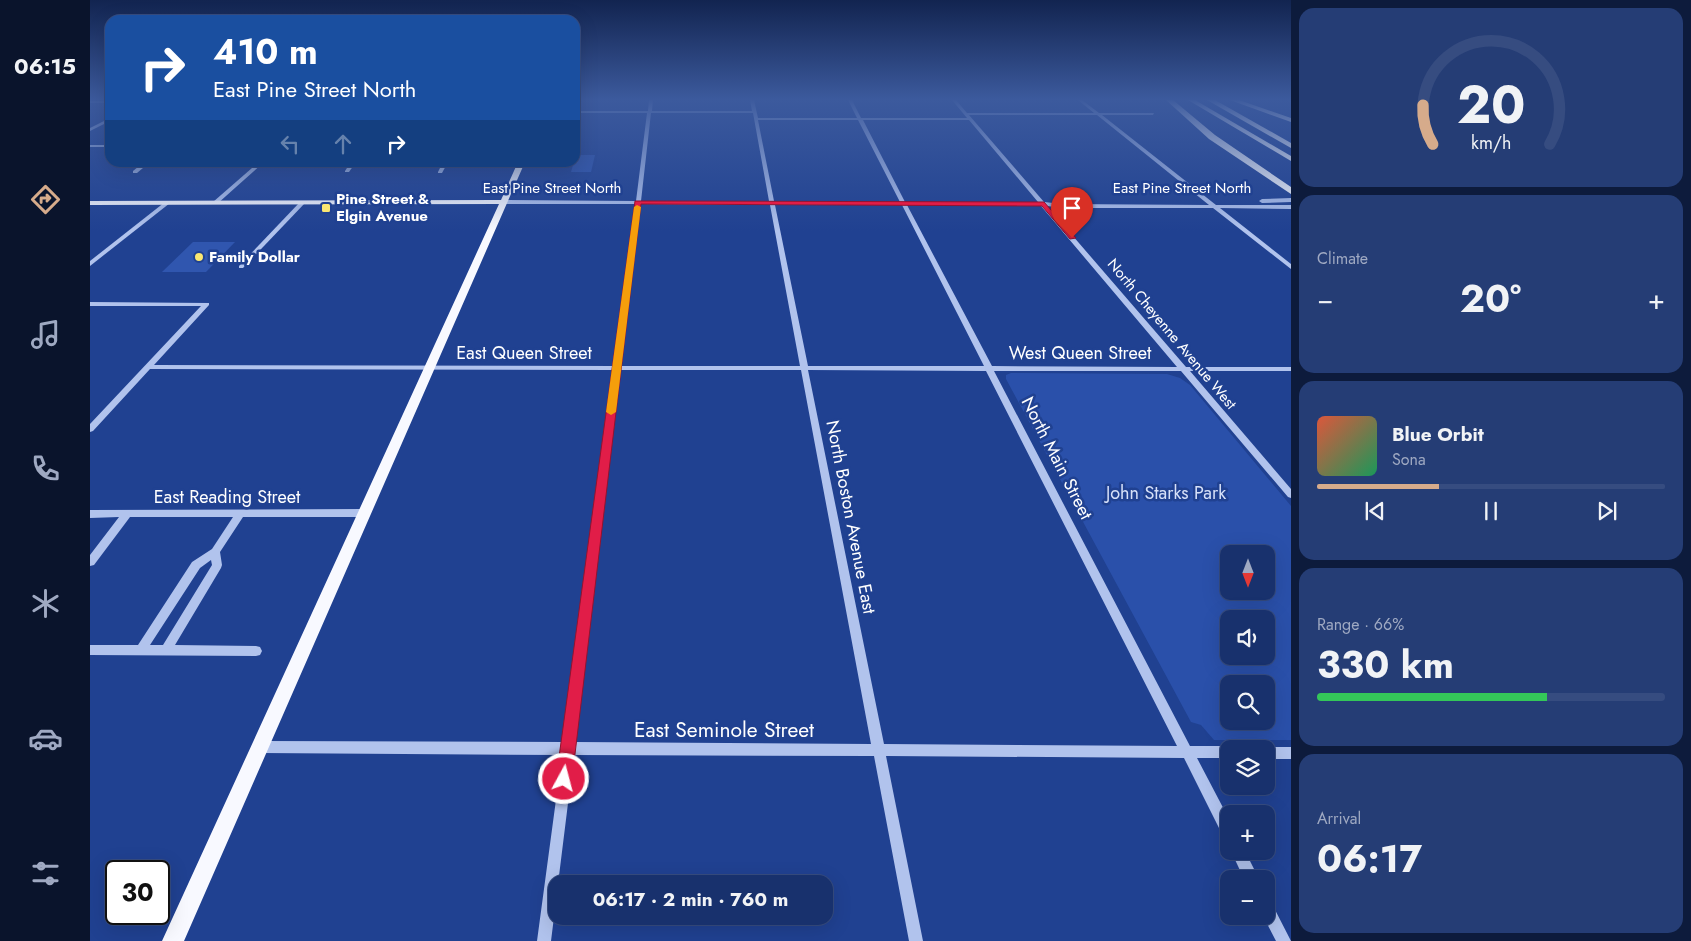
<!DOCTYPE html>
<html lang="en">
<head>
<meta charset="utf-8">
<style>
	:root { --surface:#18316d; --page:#253d75; --text:#f1f3f6; --muted:#9fa9c2; --line:#364c80; --accent:#d6ab8b }
	body { margin:0; font-family:Jost,sans-serif; background:var(--page); color:var(--text); height:100vh; display:flex; flex-direction:column; font-size:19px; white-space:nowrap }
	* { box-sizing:border-box; margin:0 }
	p { font-size:16px; color:var(--muted) }
	.icon { flex:none; width:28px; height:28px; fill:none; stroke:currentColor; stroke-width:2; stroke-linecap:round; stroke-linejoin:round }
	.map { position:relative; flex:1; overflow:hidden }
	.side { display:flex; flex-direction:column; gap:8px; padding:8px; background:#0d1b3c; width:400px }
	.side>* { flex:none }
	.banner { position:absolute; left:15px; top:15px; width:475px; height:152px; border-radius:15px; box-shadow:0 5px 20px #0002,0 0 0 1px var(--line); background:#1a4fa0; color:#fff; overflow:hidden }
	.needle { width:32px; rotate:180deg }
	.controls { position:absolute; left:1130px; top:545px; display:grid; gap:10px }
	.controls a { display:grid; place-items:center; width:55px; height:55px; border-radius:10px; background:var(--surface); box-shadow:0 5px 20px #0002,0 0 0 1px var(--line); font-size:25px }
	.speed { position:absolute; left:15px; top:860px; display:flex; gap:10px; font-size:25px; font-weight:700; text-align:center }
	.speed>* { display:grid; place-content:center; width:65px; height:65px; border-radius:50%; background:var(--surface); box-shadow:0 5px 20px #0002,0 0 0 1px var(--line); line-height:1 }
	.speed .limit { border:2px solid #111; border-radius:8px; background:#fff; color:#111 }
	.pin { position:absolute; display:grid; place-items:center; width:42px; height:42px; color:#fff; margin:-51px -21px; border-radius:50% 50% 50% 0; rotate:-45deg; box-shadow:0 0 5px #0007 }
	.pin .icon { rotate:45deg }
	.me { position:absolute; width:55px; margin:-28px; rotate:7deg; stroke-linejoin:round; filter:drop-shadow(0 0 4px #0008) }
	.turn { display:flex; align-items:center; gap:18px; height:105px; padding:0 25px; font-size:22px }
	.turn .icon { width:65px; height:65px; stroke-width:2.5 }
	.turn b { display:block; font-size:35px; line-height:42px }
	.lanes { display:flex; align-items:center; height:48px; padding:0 25px; background:#0003; justify-content:center; gap:25px; direction:ltr }
	.lanes .off { opacity:.35 }
	.big { font-size:38px; font-weight:700; line-height:1.1 }
	.side .widget { flex:1; display:flex; flex-direction:column; justify-content:center; gap:8px; min-width:0; padding:0 18px; border-radius:15px; background:var(--page) }
	.side .dial { align-items:center; gap:0 }
	.dial svg { height:130px; overflow:visible; fill:none; stroke:var(--line); stroke-width:7; stroke-linecap:round; text-anchor:middle }
	.dial text { fill:var(--text); stroke:none }
	.song { display:flex; align-items:center; gap:15px }
	.cover { width:60px; height:60px; border-radius:8px; background:linear-gradient(135deg,hsl(10 70% 55%),hsl(150 70% 35%)) }
	.played { height:5px; border-radius:2px; background:linear-gradient(90deg,var(--accent) 35%,var(--line) 35%) }
	.keys { display:flex; justify-content:space-around; direction:ltr }
	.heat { display:flex; justify-content:space-between; align-items:center; font-size:28px; direction:ltr }
	.charge { height:8px; border-radius:4px; background:linear-gradient(90deg,#34c759 66%,var(--line) 0) }
	.trip { position:absolute; left:458px; top:875px; width:285px; height:50px; border-radius:15px; background:var(--surface); box-shadow:0 5px 20px #0002,0 0 0 1px var(--line); font-weight:700; line-height:50px; text-align:center }
	main { display:flex; flex:1; min-height:0 }
	.menu { display:flex; flex-direction:column; width:90px; justify-content:space-around; align-items:center; background:#0a142c; color:var(--muted) }
	.menu .icon { width:35px; height:35px }
	.menu .active { color:var(--accent) }
	.menu b { font-size:22px; color:var(--text) }
	.map>svg:first-child { display:block }
	.green { fill:#2a50aa; fill-rule:evenodd }
	.building { fill:#3056af }
	.lines { fill:none; stroke-linecap:round; stroke-linejoin:round }
	.minor { fill:#b1c3ed; fill-rule:evenodd }
	.major { fill:#f8f9ff; fill-rule:evenodd }
	.highway { fill:#fff; fill-rule:evenodd }
	.route { fill:#e11d48; stroke:#92132f }
	.slow { fill:#f59e0b }
	.poi-dot { fill:#fae772; stroke:#204191; stroke-width:2 }
	.labels { text-anchor:middle; stroke-width:5; stroke-linejoin:round; paint-order:stroke }
	.far-street-label { font-size:15px; fill:#fff; stroke:#204191 }
	.far-poi-label { font-size:15px; font-weight:bold; fill:#fff; stroke:#204191; text-anchor:start }
	.street-label { font-size:18px; fill:#fff; stroke:#204191 }
	.park-label { font-size:18px; fill:#d7e1f9; stroke:#204191 }
	.near-street-label { font-size:21px; fill:#fff; stroke:#204191 }
</style>
</head>
<body>
<main>
<nav class="menu">
<b>06:15</b>
<svg class="icon active" aria-label="directions" viewBox="0 0 24 24"><path d="M12 3l9 9-9 9-9-9zM9 14v-3h6M13 9l2 2-2 2"/></svg>
<svg class="icon" aria-label="music" viewBox="0 0 24 24"><path d="M9 18V5l10-2v13"/><circle cx="6" cy="18" r="3"/><circle cx="16" cy="16" r="3"/></svg>
<svg class="icon" aria-label="phone" viewBox="0 0 24 24"><path d="M5 4h4l2 5-3 2q2 4 5 5l2-3 5 2v4C11 20 4 13 5 4z"/></svg>
<svg class="icon" aria-label="climate" viewBox="0 0 24 24"><path d="M12 3v18M4 7l16 10M4 17L20 7"/></svg>
<svg class="icon" aria-label="car" viewBox="0 0 24 24"><path d="M5 17H2v-5l4-1 3-4h7l3 4 3 1v5h-3M9 17h6M6 11h13"/><circle cx="7" cy="17" r="2"/><circle cx="17" cy="17" r="2"/></svg>
<svg class="icon" aria-label="filters" viewBox="0 0 24 24"><path d="M4 7h16M4 17h16"/><circle cx="9" cy="7" r="2"/><circle cx="15" cy="17" r="2"/></svg>
</nav>
<div class="map">
<svg width="1201" height="941" viewBox="0 0 1201 941">
	<rect width="100%" height="100%" fill="#204191"/>
	<!-- green -->
	<path class="green" d="M921,373L1077,374L1090,378L1100,385L1201,506V740H1124L1111,725L1101,722L916,379V375ZM1139,554H1176V591H1139ZM1139,619H1176V656H1139ZM1139,684H1176V721H1139Z"/>
	<!-- building -->
	<g class="building">
		<path d="M486,155H505L501,172H481Z"/>
		<path d="M103,242H145L116,272H72Z"/>
	</g>
	<g class="lines">
		<!-- minor -->
		<g class="minor">
			<path d="M559,100H563L562,111H662L660,100H664L668,118H767L758,100H762L771,118H877L862,100H866L877,113H1004L988,100H992L1009,113H1064L1063,115H1012L1126,205H1201V209L1130,208L1201,264V269L1123,208H973L957,206L1096,367H1201V371H1100L1201,489V498L1198,497L1091,371H904L1100,746H1139L1143,748L1144,749H1139V758H1107L1139,819V840L1134,838L1094,758L796,756L833,941H819L784,756L484,755L468,884H466V901L461,941H447L472,755L171,753L167,751L165,747L167,743L171,741L473,742L523,370L60,369L3,431L0,432V424L111,306H0V302L119,303V305L64,365L524,366L545,204H415L412,202L415,200L546,201L557,113H485V111H558ZM561,113H663L679,201H551ZM879,115H1007L1119,205L973,204L954,202ZM668,120H768L810,202L684,201ZM773,120H879L948,202H815ZM550,204L680,205L710,366H531ZM685,205H812L894,366H718ZM817,205L951,206L1087,367L902,366ZM530,370H711L781,744L485,742ZM718,370L896,371L1087,746L794,744Z"/>
			<path d="M0,101H19L20,103H0Z"/>
			<path d="M20,118V121L0,131V128Z"/>
			<rect x="0" y="145" width="20" height="2"/>
			<path d="M54,162H60L47,173H43V171Z"/>
			<path d="M169,162H174L127,204H123V202Z"/>
			<path d="M261,162H266L259,172H255V171Z"/>
			<path d="M353,162H358L352,173H348V172Z"/>
			<path d="M1201,198V202L1172,203L1169,201L1172,199Z"/>
			<path d="M75,202L80,203L0,266V261Z"/>
			<path d="M210,202L215,203L153,268H149V266Z"/>
			<path d="M274,509L277,510L279,513L277,516L274,517H153L130,552L132,565L131,568L85,645L166,646L170,647L172,651L170,655L166,656L0,655V645H48L102,562L122,549L143,517H40L4,565L0,566V555L29,517L0,518V510ZM121,560L122,565L73,645H60L110,568Z"/>
			<path d="M1176,747H1201V759H1176V749H1172Z"/>
			<path d="M1141,851H1155L1169,879H1154Z"/>
			<path d="M1176,900L1181,902L1201,941H1186L1173,916H1176Z"/>
		</g>
		<!-- major -->
		<path class="major" d="M428,162H435L94,941H72L409,204L0,205V201L411,200Z"/>
		<!-- highway -->
		<g class="highway">
			<path d="M1076,100H1083L1125,135L1201,187V194L1119,139Z"/>
			<path d="M1098,100H1105L1201,156V161Z"/>
			<path d="M1117,100H1125L1201,143V148Z"/>
			<path d="M1140,100H1149L1201,118V122Z"/>
		</g>
	</g>
	<!-- sky -->
	<linearGradient id="sky" x2="0" y2="1"><stop stop-color="#122450"/><stop offset="0.43" stop-color="#3c5a9d"/><stop offset="1" stop-color="#3c5a9d" stop-opacity="0"/></linearGradient>
	<rect width="1201" height="231" fill="url(#sky)"/>
	<!-- route -->
	<path class="route" d="M545,201L954,202L986,238L980,239L952,206L551,204L482,779L480,785L474,787L468,785L466,779Z"/>
	<!-- slow -->
	<path class="slow" d="M547,205L551,207L526,412L521,415L516,412L544,207Z"/>
	<!-- markers -->
	<g class="poi-dot">
		<rect x="231" y="203" width="10" height="10" rx="2.5"/>
		<circle cx="109" cy="257" r="5"/>
	</g>
	<g class="labels">
		<!-- far-street labels -->
		<g class="far-street-label">
			<text x="462" y="193">East Pine Street North</text>
			<text x="1092" y="193">East Pine Street North</text>
			<text transform="translate(1082 334) rotate(50)" y="5">North Cheyenne Avenue West</text>
		</g>
		<!-- far-poi labels -->
		<g class="far-poi-label">
			<text x="246" y="204">Pine Street &amp;<tspan x="246" dy="17">Elgin Avenue</tspan></text>
			<text x="119" y="262">Family Dollar</text>
		</g>
		<!-- street labels -->
		<g class="street-label">
			<text x="434" y="359">East Queen Street</text>
			<text x="990" y="359">West Queen Street</text>
			<text transform="translate(967 458) rotate(63)" y="6">North Main Street</text>
			<text x="137" y="503">East Reading Street</text>
			<text transform="translate(761 517) rotate(79)" y="6">North Boston Avenue East</text>
		</g>
		<!-- park labels -->
		<g class="park-label">
			<text x="1076" y="499">John Starks Park</text>
		</g>
		<!-- near-street labels -->
		<g class="near-street-label">
			<text x="634" y="737">East Seminole Street</text>
		</g>
	</g>
</svg>
<div class="controls">
<a><svg class="needle" viewBox="-14 -14 28 28"><path d="M0-13l5 13h-10z" fill="#e53935"/><path d="M0 13l5-13h-10z" fill="#9fa9c2"/></svg></a>
<a><svg class="icon" aria-label="sound" viewBox="0 0 24 24"><path d="M4 9h4l5-4v14l-5-4H4zM17 9q2 3 0 6"/></svg></a>
<a><svg class="icon" aria-label="search" viewBox="0 0 24 24"><circle cx="10" cy="10" r="6"/><path d="M15 15l6 6"/></svg></a>
<a><svg class="icon" aria-label="layers" viewBox="0 0 24 24"><path d="M12 4l9 5-9 5-9-5zM3 14l9 5 9-5"/></svg></a>
<a>+</a>
<a>−</a>
</div>
<div class="speed"><div class="limit">30</div></div>
<div class="pin" style="left:982px;top:238px;background:#d93025"><svg class="icon" aria-label="arrive" viewBox="0 0 24 24"><path d="M6 21V4h12l-3 4 3 4H6"/></svg></div>
<svg class="me" style="left:474px;top:779px" viewBox="-20 -20 40 40"><circle r="17" fill="#e11d48" stroke="#fff" stroke-width="3"/><path d="M0-11L8 9 0 5-8 9z" fill="#fff"/></svg>
<div class="trip">06:17 · 2 min · 760 m</div>
<div class="banner">
<div class="turn"><svg class="icon" aria-label="right" viewBox="0 0 24 24"><path d="M7 20v-9h11M14 6l5 5-5 5"/></svg><div><b>410 m</b>East Pine Street North</div></div>
<div class="lanes"><svg class="icon off" aria-label="left" viewBox="0 0 24 24"><path d="M17 20v-9H6M10 6l-5 5 5 5"/></svg><svg class="icon off" aria-label="ahead" viewBox="0 0 24 24"><path d="M12 20V5M6 11l6-6 6 6"/></svg><svg class="icon" aria-label="right" viewBox="0 0 24 24"><path d="M7 20v-9h11M14 6l5 5-5 5"/></svg></div>
</div>
</div>
<section class="side">
<div class="widget dial"><svg viewBox="0 0 100 80">
<path d="M14 69A42 42 0 1 1 86 69"/>
<path d="M14 69A42 42 0 0 1 8 45" stroke="#d6ab8b"/>
<text x="50" y="56" font-size="32" font-weight="700">20</text>
<text x="50" y="72" font-size="11">km/h</text>
</svg></div>
<div class="widget"><p>Climate</p>
<div class="heat"><a>−</a><b class="big">20°</b><a>+</a></div>
</div>
<div class="widget">
<div class="song"><i class="cover"></i><div><b>Blue Orbit</b><p>Sona</p></div></div>
<div class="played"></div>
<div class="keys"><svg class="icon" aria-label="previous" viewBox="0 0 24 24"><path d="M18 5L8 12l10 7zM5 5v14"/></svg><svg class="icon" aria-label="pause" viewBox="0 0 24 24"><path d="M8 5v14M16 5v14"/></svg><svg class="icon" aria-label="next" viewBox="0 0 24 24"><path d="M6 5l10 7-10 7zM19 5v14"/></svg></div>
</div>
<div class="widget"><p>Range · 66%</p><b class="big">330 km</b><div class="charge"></div></div>
<div class="widget"><p>Arrival</p><b class="big">06:17</b></div>
</section>
</main>
</body>
</html>
